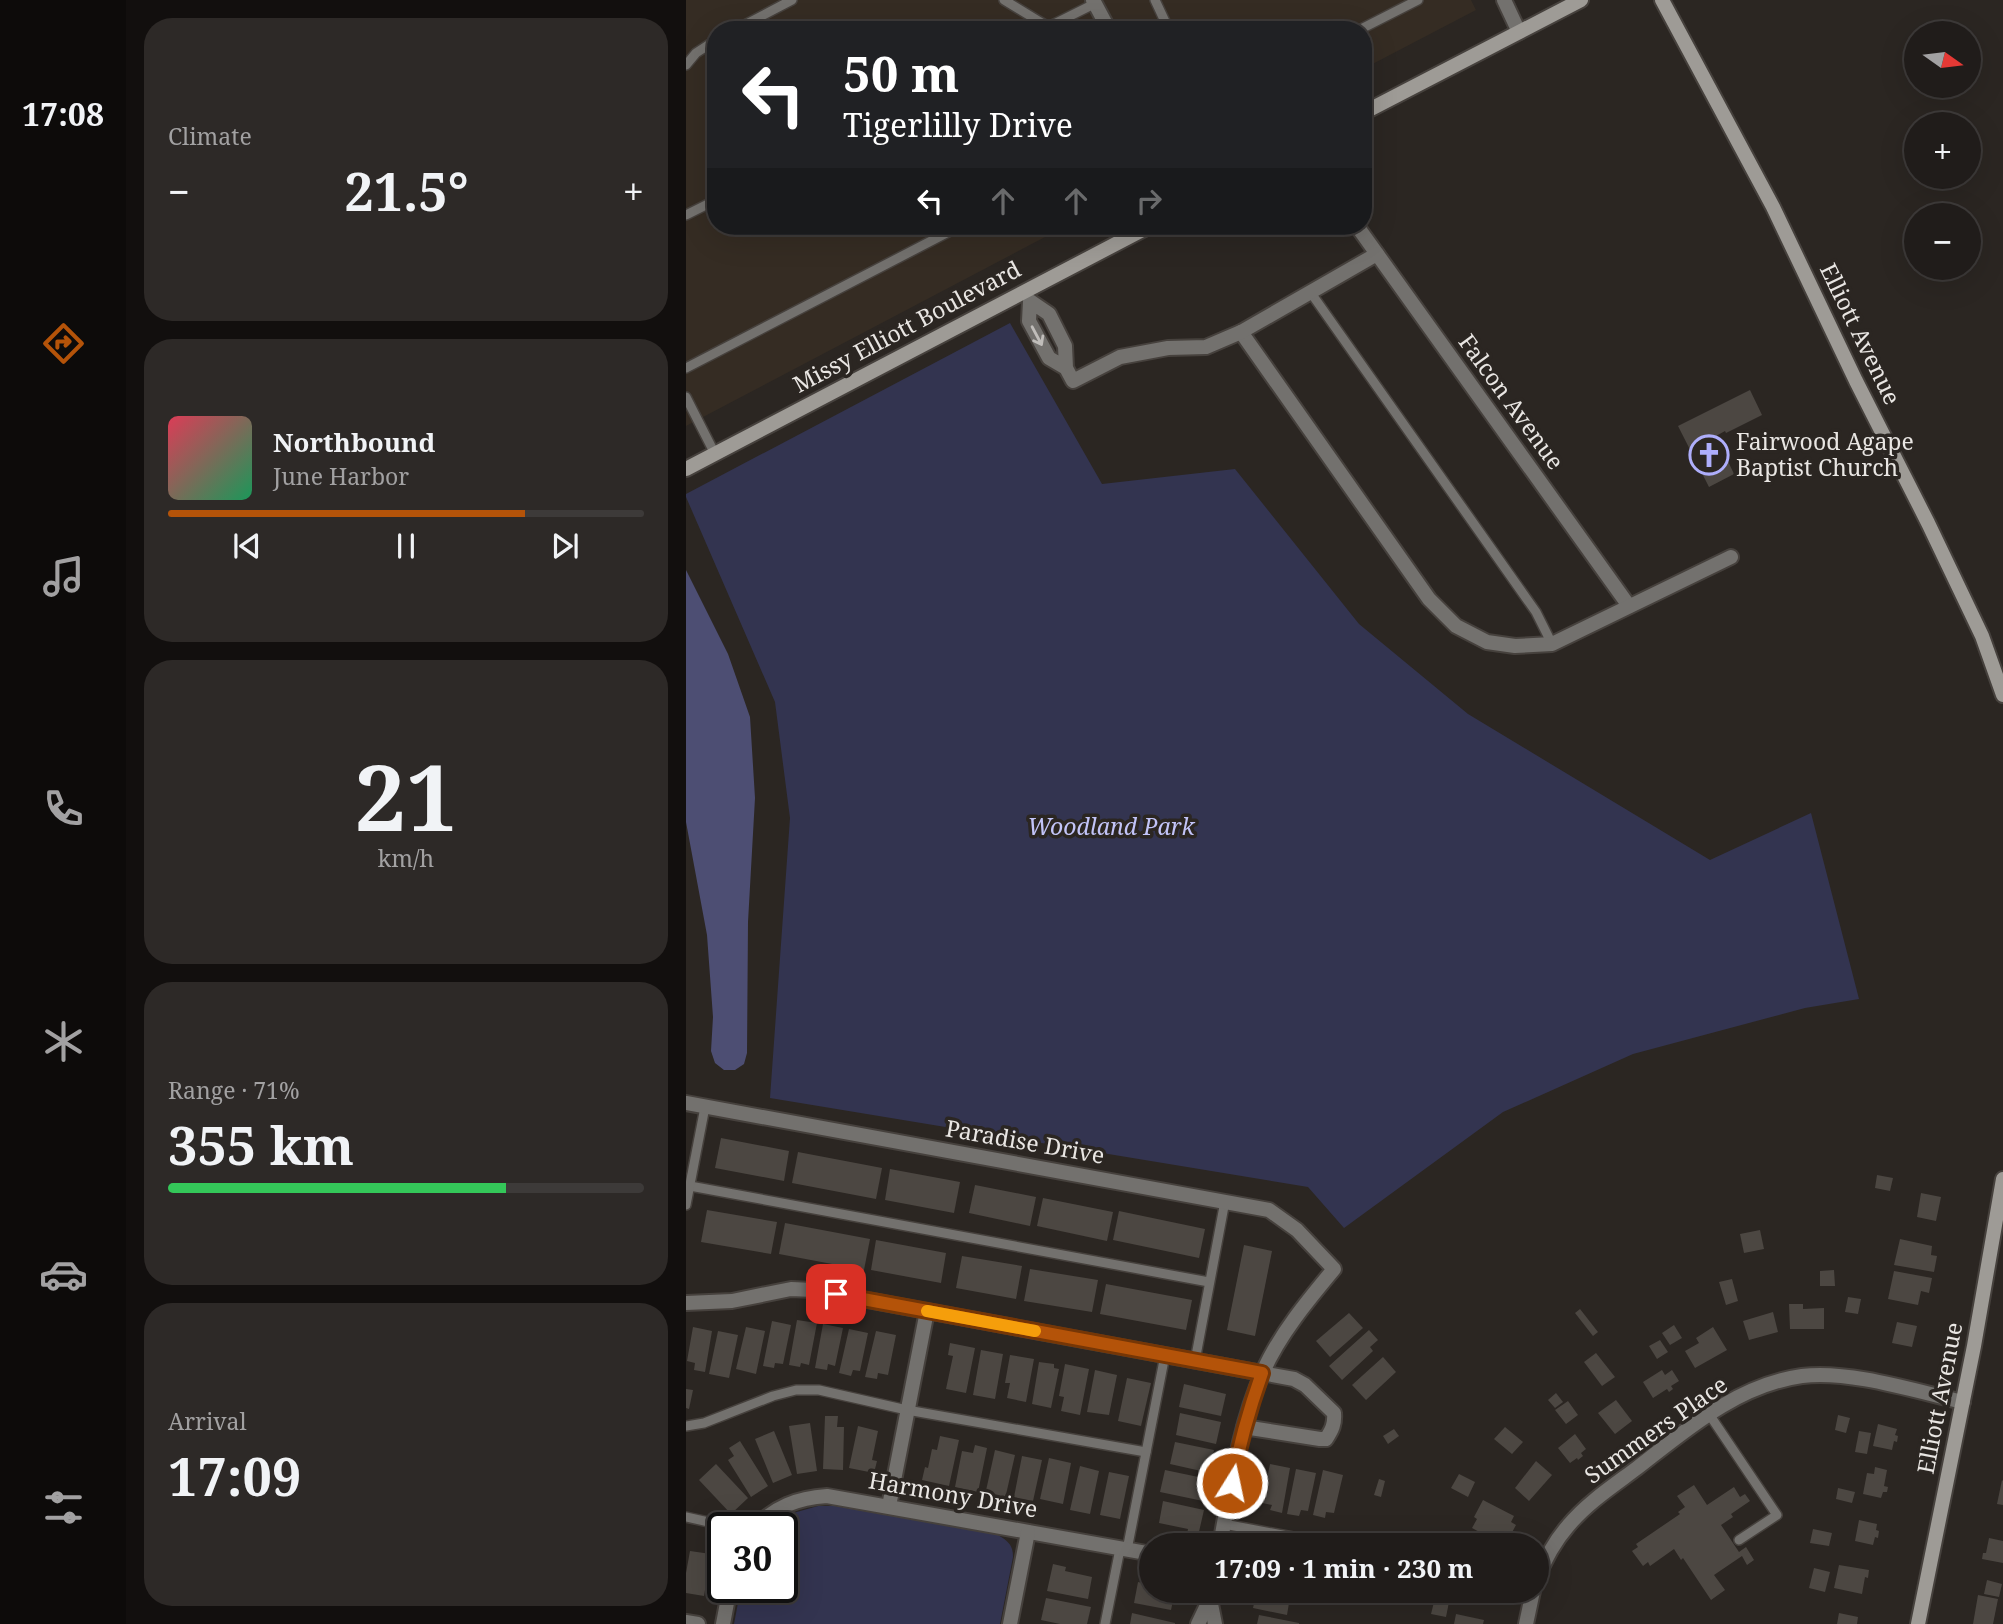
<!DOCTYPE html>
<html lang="en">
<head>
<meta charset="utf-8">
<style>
	:root { --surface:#201c1a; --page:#2d2927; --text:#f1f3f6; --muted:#a2a1a2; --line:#3d3a39; --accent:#b45309 }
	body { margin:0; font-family:"Noto Serif",serif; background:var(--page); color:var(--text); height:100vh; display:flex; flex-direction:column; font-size:26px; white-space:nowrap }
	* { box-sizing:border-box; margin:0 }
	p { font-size:23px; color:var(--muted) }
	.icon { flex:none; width:38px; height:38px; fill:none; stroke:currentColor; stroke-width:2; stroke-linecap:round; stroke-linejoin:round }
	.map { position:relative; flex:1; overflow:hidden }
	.sheet { display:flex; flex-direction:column; gap:18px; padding:18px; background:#120f0e; width:560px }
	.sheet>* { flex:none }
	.guide { position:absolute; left:21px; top:21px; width:665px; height:214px; border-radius:28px; box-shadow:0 7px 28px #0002,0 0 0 2px var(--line); background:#202124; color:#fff; overflow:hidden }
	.needle { width:46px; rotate:104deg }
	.tools { position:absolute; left:1218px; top:21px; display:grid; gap:14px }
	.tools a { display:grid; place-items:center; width:77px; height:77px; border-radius:50%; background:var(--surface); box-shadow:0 7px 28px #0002,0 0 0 2px var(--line); font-size:35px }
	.speed { position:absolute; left:21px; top:1512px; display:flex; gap:14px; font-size:35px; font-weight:700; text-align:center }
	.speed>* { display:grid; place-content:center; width:91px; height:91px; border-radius:50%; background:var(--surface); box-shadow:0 7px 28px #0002,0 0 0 2px var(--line); line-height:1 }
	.speed .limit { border:4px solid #111; border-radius:10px; background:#fff; color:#111 }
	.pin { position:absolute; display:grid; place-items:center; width:60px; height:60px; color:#fff; margin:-30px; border-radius:14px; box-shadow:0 4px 10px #0006 }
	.me { position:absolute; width:77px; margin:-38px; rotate:10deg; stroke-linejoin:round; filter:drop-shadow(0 0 5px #0008) }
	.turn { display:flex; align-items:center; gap:24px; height:147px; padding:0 21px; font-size:32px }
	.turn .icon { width:91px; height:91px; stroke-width:2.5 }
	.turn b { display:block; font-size:49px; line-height:60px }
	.lanes { display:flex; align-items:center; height:66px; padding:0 21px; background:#0003; justify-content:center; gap:35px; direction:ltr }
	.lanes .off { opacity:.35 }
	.big { font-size:52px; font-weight:700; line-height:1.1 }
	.sheet .card { flex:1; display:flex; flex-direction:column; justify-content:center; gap:10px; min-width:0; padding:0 24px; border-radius:28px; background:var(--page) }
	.sheet .dial { align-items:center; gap:0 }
	.dial b { font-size:91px; line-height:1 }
	.song { display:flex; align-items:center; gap:21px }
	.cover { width:84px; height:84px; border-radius:10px; background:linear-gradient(135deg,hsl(350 70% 55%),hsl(150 70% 35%)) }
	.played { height:7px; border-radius:4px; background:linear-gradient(90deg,var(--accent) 75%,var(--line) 75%) }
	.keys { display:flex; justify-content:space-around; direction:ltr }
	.heat { display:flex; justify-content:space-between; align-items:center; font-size:38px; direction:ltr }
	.charge { height:10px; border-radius:5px; background:linear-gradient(90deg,#34c759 71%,var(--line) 0) }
	.trip { position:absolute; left:453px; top:1533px; width:410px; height:70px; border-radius:35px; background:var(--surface); box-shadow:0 7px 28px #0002,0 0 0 2px var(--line); font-weight:700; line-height:70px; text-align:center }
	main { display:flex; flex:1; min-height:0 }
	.tabs { display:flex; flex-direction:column; width:126px; justify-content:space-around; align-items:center; background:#0d0b0a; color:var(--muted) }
	.tabs .icon { width:49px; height:49px }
	.tabs .active { color:var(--accent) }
	.tabs b { font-size:32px; color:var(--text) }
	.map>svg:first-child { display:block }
	.built { fill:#352c23 }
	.green { fill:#333450 }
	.water { fill:#4d4e73 }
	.building { fill:#4c4742 }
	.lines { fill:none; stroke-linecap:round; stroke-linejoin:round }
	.lane-casing { stroke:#46413d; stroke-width:12 }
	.street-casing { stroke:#46413d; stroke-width:18 }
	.secondary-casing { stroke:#46413d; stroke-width:18 }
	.lane { stroke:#73716e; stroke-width:9 }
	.street { stroke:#73716e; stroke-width:14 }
	.secondary { stroke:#9e9b96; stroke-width:14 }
	.oneway { stroke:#c0bdba }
	.route-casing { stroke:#753606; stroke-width:18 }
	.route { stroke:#b45309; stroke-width:12 }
	.slow { stroke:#f59e0b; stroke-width:12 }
	.labels { text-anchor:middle; stroke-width:7; stroke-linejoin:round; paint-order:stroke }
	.street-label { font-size:23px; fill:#e9e6e3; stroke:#2b2622 }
	.poi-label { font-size:23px; fill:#e9e6e3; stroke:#2b2622; text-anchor:start }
	.park-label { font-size:23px; font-style:italic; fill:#c2c4f8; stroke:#2b2622 }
</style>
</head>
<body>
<main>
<nav class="tabs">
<b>17:08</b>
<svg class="icon active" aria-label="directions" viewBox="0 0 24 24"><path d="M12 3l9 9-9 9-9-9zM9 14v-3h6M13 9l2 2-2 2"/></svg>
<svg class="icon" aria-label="music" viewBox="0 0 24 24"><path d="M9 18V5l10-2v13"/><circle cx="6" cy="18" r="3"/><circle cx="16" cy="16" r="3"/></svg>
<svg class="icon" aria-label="phone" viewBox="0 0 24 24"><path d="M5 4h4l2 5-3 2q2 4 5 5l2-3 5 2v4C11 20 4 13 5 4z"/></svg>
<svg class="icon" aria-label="climate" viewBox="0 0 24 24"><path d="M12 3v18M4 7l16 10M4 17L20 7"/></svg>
<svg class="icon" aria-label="car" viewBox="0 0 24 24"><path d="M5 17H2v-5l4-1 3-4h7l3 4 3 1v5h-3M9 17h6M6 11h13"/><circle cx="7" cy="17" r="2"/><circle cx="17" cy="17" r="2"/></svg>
<svg class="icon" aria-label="filters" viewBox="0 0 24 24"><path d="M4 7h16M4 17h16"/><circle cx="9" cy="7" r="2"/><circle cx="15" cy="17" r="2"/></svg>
</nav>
<section class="sheet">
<div class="card"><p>Climate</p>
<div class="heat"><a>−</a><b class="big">21.5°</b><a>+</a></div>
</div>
<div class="card">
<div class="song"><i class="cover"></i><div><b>Northbound</b><p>June Harbor</p></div></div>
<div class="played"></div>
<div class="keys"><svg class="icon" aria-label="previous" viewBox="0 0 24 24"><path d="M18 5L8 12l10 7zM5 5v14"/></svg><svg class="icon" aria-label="pause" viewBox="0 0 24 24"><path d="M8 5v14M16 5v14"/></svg><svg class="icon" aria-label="next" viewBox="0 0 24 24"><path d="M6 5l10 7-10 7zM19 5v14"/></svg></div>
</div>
<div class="card dial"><b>21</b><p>km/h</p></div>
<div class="card"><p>Range · 71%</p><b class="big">355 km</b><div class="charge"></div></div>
<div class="card"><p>Arrival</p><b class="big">17:09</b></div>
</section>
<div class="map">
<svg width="1317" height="1624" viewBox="0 0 1317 1624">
	<rect width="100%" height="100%" fill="#2b2622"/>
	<!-- built -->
	<path class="built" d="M0,0H785L790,10L677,69V30H30V226H380L0,426Z"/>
	<!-- green -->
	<g class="green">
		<path d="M324,323L416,484L549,469L673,624L782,714L1024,860L1125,813L1173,999L1119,1008L947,1054L817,1112L658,1228L622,1187L84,1098L104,818L89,702L0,497V494Z"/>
		<path d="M132,1506H149L312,1535C322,1541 327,1545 327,1557L314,1624H48L55,1587H96V1528H83L100,1515Z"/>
	</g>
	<!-- water -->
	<path class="water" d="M0,570L42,654L64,717L69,798L62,922L61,1053L58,1064L49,1070H38L29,1063L25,1051L27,1017L21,935L0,822Z"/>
	<!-- building -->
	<g class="building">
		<path d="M1064,390L1076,415L1040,433L1039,431L1030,436L1048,474L1023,487L992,426Z"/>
		<path d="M35,1138L103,1151L98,1181L29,1168Z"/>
		<path d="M112,1152L196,1168L190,1199L106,1183Z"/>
		<path d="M204,1169L274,1182L268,1213L199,1200Z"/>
		<path d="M1191,1175L1207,1178L1204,1191L1189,1188Z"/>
		<path d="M289,1185L350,1197L344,1226L283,1213Z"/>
		<path d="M1235,1193L1255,1197L1250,1221L1231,1217Z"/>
		<path d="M357,1198L427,1212L421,1241L351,1226Z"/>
		<path d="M21,1210L91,1222L85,1254L15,1242Z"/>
		<path d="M433,1211L519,1229L513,1258L427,1240Z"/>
		<path d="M99,1223L184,1239L178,1270L93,1254Z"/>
		<path d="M1074,1230L1078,1249L1058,1253L1054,1234Z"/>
		<path d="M1214,1239L1246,1246L1245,1255L1251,1256L1248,1272L1208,1265Z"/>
		<path d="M190,1240L260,1253L255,1283L185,1270Z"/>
		<path d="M558,1245L586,1251L569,1336L541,1330Z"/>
		<path d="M276,1256L336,1266L330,1299L270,1288Z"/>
		<path d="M344,1269L412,1280L406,1312L338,1301Z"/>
		<path d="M1148,1270L1149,1286H1134V1271Z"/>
		<path d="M1208,1271L1246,1278L1243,1293L1235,1291L1232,1305L1202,1299Z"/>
		<path d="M1046,1279L1052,1301L1040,1305L1033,1282Z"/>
		<path d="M420,1284L506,1300L500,1330L414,1314Z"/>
		<path d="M1162,1297L1175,1299L1172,1314L1159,1312Z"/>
		<path d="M1103,1304H1117V1309L1138,1308V1329H1104Z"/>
		<path d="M894,1309L912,1332L907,1336L889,1313Z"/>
		<path d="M1087,1312L1092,1332L1063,1340L1057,1321Z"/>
		<path d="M663,1313L677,1328L644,1357L630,1341Z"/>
		<path d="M111,1320L131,1323L123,1365L115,1363L114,1367L103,1365Z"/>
		<path d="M86,1321L105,1325L97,1364L89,1363L88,1368L77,1366Z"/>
		<path d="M1211,1322L1231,1326L1226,1347L1206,1343Z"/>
		<path d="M137,1324L157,1328L149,1366L142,1364L141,1370L129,1368Z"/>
		<path d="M988,1325L996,1338L984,1345L976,1333Z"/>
		<path d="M7,1327L26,1331L19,1372L8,1370L9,1363L1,1361Z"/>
		<path d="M60,1327L79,1331L70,1374L50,1369Z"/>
		<path d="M1027,1327L1041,1350L1009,1368L999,1351L1013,1343L1010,1338Z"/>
		<path d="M163,1329L182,1333L174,1371L167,1370L165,1376L153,1373Z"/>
		<path d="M683,1330L692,1340L684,1347L687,1351L656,1380L643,1366Z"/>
		<path d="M32,1331L52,1335L43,1378L23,1374Z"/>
		<path d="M190,1331L210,1335L202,1375L192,1373L191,1379L179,1377Z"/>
		<path d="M974,1340L982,1352L971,1359L963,1346Z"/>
		<path d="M264,1343L289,1348L280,1393L260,1389L267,1356L262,1355Z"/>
		<path d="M295,1350L317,1354L309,1399L287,1395Z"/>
		<path d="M910,1353L929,1377L916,1386L898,1362Z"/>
		<path d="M324,1355L348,1359L340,1402L321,1398L324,1383H319Z"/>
		<path d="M697,1357L710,1372L680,1400L666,1385Z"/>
		<path d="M353,1362L368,1364V1368L373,1369L365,1408L346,1404Z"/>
		<path d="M379,1364L403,1369L394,1415L375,1411L378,1397L373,1396Z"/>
		<path d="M409,1370L431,1375L423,1415L401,1412Z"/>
		<path d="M976,1370L979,1375L986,1370L993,1381L985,1386L987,1389L983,1392L981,1389L967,1398L957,1382Z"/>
		<path d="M441,1378L465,1383L455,1426L432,1421Z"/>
		<path d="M498,1384L540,1394L535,1416L493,1407Z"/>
		<path d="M0,1389L7,1390L3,1409L0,1408Z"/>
		<path d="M870,1393L877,1402L869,1408L862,1400Z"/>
		<path d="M930,1400L946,1421L929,1434L912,1413Z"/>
		<path d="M882,1401L892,1415L880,1424L869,1410Z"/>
		<path d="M494,1413L535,1422L530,1444L490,1435Z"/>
		<path d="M1152,1415L1164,1418L1160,1433L1149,1430Z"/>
		<path d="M139,1416H152L151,1427H158L157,1470L137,1469Z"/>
		<path d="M124,1423L131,1471L111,1474L103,1426Z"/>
		<path d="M1192,1424L1211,1429L1209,1435L1212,1436L1211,1442L1208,1441L1206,1450L1187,1446Z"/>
		<path d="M172,1426L192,1431L186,1460L191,1461L188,1473L163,1468Z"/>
		<path d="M819,1427L837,1442L826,1454L808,1439Z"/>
		<path d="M708,1429L713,1436L702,1444L697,1436Z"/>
		<path d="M88,1431L106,1475L87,1483L69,1439Z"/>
		<path d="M1173,1431L1185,1433L1181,1454L1169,1452Z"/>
		<path d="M889,1434L900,1449L895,1453L897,1456L892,1460L891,1458L884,1463L872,1448Z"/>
		<path d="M254,1436L273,1440L263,1486L236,1480L239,1467L242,1468L246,1449L251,1450Z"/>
		<path d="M54,1441L82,1486L65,1497L42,1460L48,1456L43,1448Z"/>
		<path d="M489,1442L528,1450L524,1473L484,1464Z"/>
		<path d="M289,1445L301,1448L292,1492L269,1487L276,1451L287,1453Z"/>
		<path d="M309,1450L329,1455L319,1499L299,1495Z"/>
		<path d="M336,1456L356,1460L347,1501L328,1497Z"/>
		<path d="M363,1458L385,1463L377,1504L354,1499Z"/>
		<path d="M850,1461L866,1475L843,1501L829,1488Z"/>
		<path d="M30,1464L62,1498L45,1514L13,1480Z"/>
		<path d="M584,1464L604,1468L596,1513L584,1510L586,1505L576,1503Z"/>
		<path d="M394,1466L413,1471L404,1514L384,1510Z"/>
		<path d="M1189,1467L1201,1470L1198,1486L1202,1487L1201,1492H1197L1195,1498L1177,1494L1181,1473L1188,1474Z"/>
		<path d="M610,1469L630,1473L622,1511L615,1510L613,1516L601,1514Z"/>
		<path d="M479,1470L522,1479L517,1501L474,1492Z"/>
		<path d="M637,1470L657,1475L648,1513L640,1512L639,1518L627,1515Z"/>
		<path d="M423,1472L443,1476L434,1519L414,1515Z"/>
		<path d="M773,1474L789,1482L782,1497L765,1488Z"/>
		<path d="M693,1479L699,1481L695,1497L688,1495Z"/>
		<path d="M1316,1480L1317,1481V1505L1311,1504Z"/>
		<path d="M1008,1485L1021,1505L1048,1487L1054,1497L1059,1494L1064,1501L1045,1514L1047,1517L1035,1525L1053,1552L1060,1547L1068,1560L1061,1565L1056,1556L1028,1575L1039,1590L1025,1600L997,1558L995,1560L988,1549L964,1566L962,1562L957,1566L946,1551L952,1547L950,1544L994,1514L992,1512L999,1507L991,1496Z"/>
		<path d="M1152,1488L1169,1492L1166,1503L1150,1499Z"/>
		<path d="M797,1500L828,1516L825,1522L830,1525L822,1540L817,1537L814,1543L786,1528L791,1519L788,1517Z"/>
		<path d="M477,1501L518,1510L512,1536L501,1534L502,1529L473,1523Z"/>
		<path d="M1173,1520L1191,1524L1190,1530L1193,1531L1192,1538L1189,1537L1187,1545L1169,1541Z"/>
		<path d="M1127,1529L1146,1533L1143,1546L1124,1543Z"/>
		<path d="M1303,1538L1317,1541V1563L1296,1559L1297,1553H1300Z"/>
		<path d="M4,1551L25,1554L18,1596L0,1593V1573Z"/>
		<path d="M367,1564L380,1567L379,1571L406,1577L402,1599L361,1591Z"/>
		<path d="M1153,1565L1183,1570L1182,1578L1179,1577L1176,1594L1148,1588Z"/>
		<path d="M1128,1568L1144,1572L1139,1592L1123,1588Z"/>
		<path d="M1301,1580L1316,1584L1313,1597L1298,1594Z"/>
		<path d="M452,1582L466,1585V1591H489L485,1610L448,1603Z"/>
		<path d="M571,1591H612L609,1604L603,1603L601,1615L567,1608Z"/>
		<path d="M750,1594L764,1597L760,1617L745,1614Z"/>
		<path d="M1292,1595L1312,1599L1307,1624H1287Z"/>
		<path d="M360,1598L405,1607L401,1624H374L355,1620Z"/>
		<path d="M446,1613L489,1623V1624H444Z"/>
		<path d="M1153,1613L1172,1617L1171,1624H1151Z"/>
		<path d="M770,1614L798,1620L797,1624H768Z"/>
		<path d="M573,1615L613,1623V1624H571Z"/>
	</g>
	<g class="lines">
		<!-- lane casing -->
		<g class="lane-casing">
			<g id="lane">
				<path d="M318,0L364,28"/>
				<path d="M469,0L483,30"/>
				<path d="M49,30L106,0"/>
				<path d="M356,30L404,6L408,0"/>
				<path d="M673,30L732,0"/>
				<path d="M0,65L10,53L30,40"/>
				<path d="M0,215L30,200"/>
				<path d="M625,293L850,612L866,644"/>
				<path d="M0,368L274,226"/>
				<path d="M0,397L29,454"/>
				<path d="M4,1186L523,1282"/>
				<path d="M0,1205L19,1107"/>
				<path d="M509,1361L539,1201"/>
				<path d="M1023,1414L1091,1515L1053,1540"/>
				<path d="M0,1426L18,1423L87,1396L110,1390H133L221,1410L460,1452"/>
				<path d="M0,1517L36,1525L41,1528"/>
				<path d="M538,1524L649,1545"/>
				<path d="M441,1550L479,1355"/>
				<path d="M419,1624L434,1549"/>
			</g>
		</g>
		<!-- street casing -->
		<g class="street-casing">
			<g id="street">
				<path d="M407,0L423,30"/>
				<path d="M818,0L833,32"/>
				<path d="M671,226L943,606"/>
				<path d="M555,332L743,599L770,626L801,642L829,646L866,644L1045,557"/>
				<path d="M380,368L363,358L343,321L344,301L363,314L379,346L380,368L387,381L434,357L482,348L520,347L555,332L691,254"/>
				<path d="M0,1103L583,1210L611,1230L648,1269C623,1299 593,1335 577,1372C553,1426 545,1487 534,1545"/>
				<path d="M0,1303L46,1301L105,1289L127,1290L608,1379L619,1385L648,1413C649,1424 646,1430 640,1439H634L558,1427"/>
				<path d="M203,1506L241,1311"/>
				<path d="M68,1528C89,1507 111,1498 141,1496L466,1554"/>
				<path d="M850,1581C858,1561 868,1542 882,1526C901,1503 927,1486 951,1468C1000,1430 1051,1385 1116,1376C1164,1370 1229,1391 1277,1402"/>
				<path d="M524,1599L529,1624"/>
				<path d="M0,1622L12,1624"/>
				<path d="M37,1624L44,1587"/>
				<path d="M324,1624L342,1532"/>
				<path d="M512,1624L524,1599L526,1591"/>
				<path d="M840,1624L847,1591"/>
			</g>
		</g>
		<!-- secondary casing -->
		<g class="secondary-casing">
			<g id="secondary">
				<path d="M976,0L1087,207L1170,381L1242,523L1296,636L1317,695"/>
				<path d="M677,113L895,0"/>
				<path d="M0,469L464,226"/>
				<path d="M1232,1624L1288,1346L1317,1179"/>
			</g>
		</g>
		<!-- lane -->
		<use href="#lane" class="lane"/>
		<!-- street -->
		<use href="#street" class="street"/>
		<!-- secondary -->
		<use href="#secondary" class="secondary"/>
	</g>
	<!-- one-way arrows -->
	<defs><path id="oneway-shaft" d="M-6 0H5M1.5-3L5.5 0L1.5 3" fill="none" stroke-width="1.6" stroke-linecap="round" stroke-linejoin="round" transform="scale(1.75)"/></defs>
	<use class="oneway" href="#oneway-shaft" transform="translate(351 336) rotate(62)"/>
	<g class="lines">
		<!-- route casing -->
		<g class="route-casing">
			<path id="route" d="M150,1294L576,1373C563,1410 553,1445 546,1483"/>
		</g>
		<!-- route -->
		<use href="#route" class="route"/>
		<!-- slow -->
		<path class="slow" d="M241,1311L349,1331"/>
	</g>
	<!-- icons -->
	<defs>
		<g id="church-ring" transform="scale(2.0125)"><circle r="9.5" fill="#2b2622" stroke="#aeaefb" stroke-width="1.5"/><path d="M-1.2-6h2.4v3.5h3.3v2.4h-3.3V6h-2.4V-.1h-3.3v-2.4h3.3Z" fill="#aeaefb"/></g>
	</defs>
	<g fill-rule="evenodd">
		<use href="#church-ring" x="1023" y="455"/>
	</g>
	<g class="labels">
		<!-- street labels -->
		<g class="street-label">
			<text transform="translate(221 327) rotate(-28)" y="8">Missy Elliott Boulevard</text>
			<text transform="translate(1174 334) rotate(64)" y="8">Elliott Avenue</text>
			<text transform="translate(825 402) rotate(54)" y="8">Falcon Avenue</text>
			<text transform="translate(339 1142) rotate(10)" y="8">Paradise Drive</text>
			<text transform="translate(1254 1398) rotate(-79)" y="8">Elliott Avenue</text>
			<text transform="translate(970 1430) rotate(-35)" y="8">Summers Place</text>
			<text transform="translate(267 1495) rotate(10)" y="8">Harmony Drive</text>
		</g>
		<!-- poi labels -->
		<g class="poi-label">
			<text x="1050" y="450">Fairwood Agape<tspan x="1050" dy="26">Baptist Church</tspan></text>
		</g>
		<!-- park labels -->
		<g class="park-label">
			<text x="425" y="835">Woodland Park</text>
		</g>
	</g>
</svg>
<div class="tools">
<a><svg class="needle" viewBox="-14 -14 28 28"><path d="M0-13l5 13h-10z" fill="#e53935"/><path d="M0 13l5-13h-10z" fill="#a2a1a2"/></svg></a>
<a>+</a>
<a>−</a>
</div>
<div class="speed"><div class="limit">30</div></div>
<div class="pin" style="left:150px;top:1294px;background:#d93025"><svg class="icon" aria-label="arrive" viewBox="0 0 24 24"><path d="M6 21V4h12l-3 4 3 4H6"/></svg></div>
<svg class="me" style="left:546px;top:1483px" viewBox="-20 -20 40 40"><circle r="17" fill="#b45309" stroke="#fff" stroke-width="3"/><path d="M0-11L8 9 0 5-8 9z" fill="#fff"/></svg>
<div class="trip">17:09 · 1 min · 230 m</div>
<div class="guide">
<div class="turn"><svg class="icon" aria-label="left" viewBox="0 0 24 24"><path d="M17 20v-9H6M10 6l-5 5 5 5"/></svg><div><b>50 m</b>Tigerlilly Drive</div></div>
<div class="lanes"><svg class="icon" aria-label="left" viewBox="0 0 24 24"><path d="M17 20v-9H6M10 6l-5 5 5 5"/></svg><svg class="icon off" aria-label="ahead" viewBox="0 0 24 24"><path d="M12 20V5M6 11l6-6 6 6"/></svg><svg class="icon off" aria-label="ahead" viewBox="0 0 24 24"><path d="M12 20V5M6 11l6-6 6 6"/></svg><svg class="icon off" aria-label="right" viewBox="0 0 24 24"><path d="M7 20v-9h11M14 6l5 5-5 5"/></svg></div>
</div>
</div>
</main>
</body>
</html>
